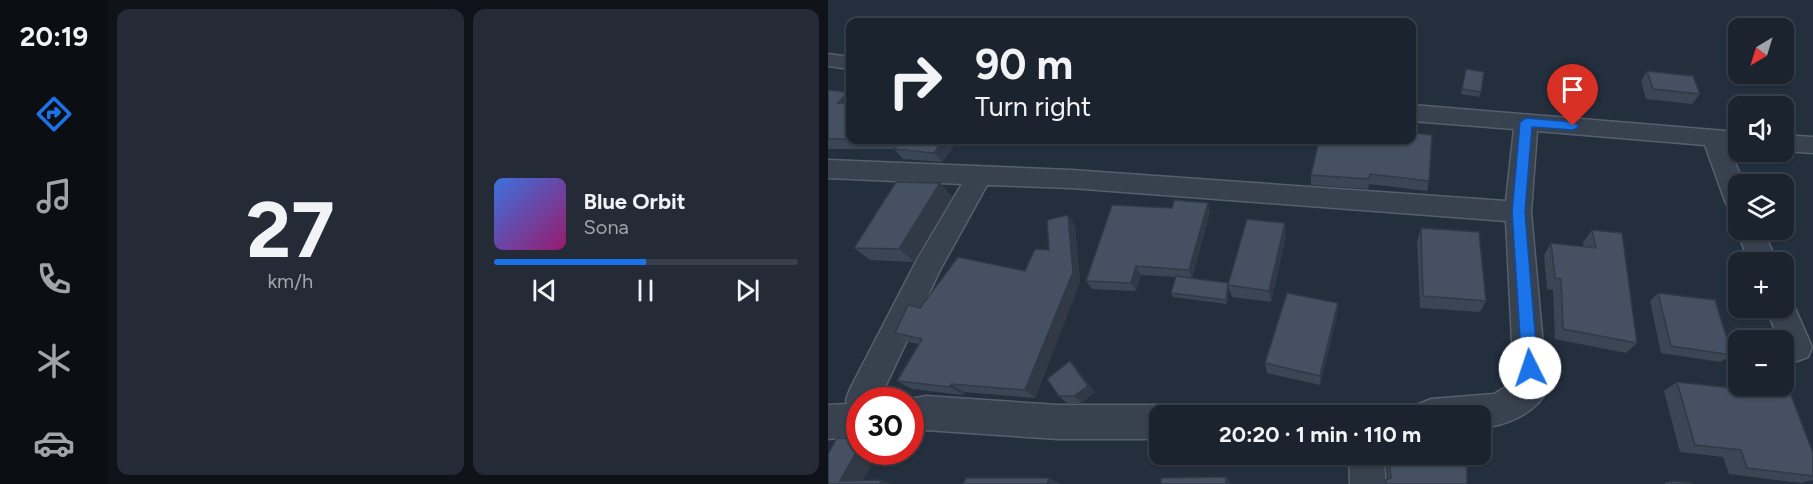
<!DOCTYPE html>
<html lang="en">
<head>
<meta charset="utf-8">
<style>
	:root { --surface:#1b232e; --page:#242b36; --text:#f1f3f6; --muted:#a0a4aa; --line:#39404a; --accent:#1a73e8 }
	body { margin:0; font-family:Figtree,sans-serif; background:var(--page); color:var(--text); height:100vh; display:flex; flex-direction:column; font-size:22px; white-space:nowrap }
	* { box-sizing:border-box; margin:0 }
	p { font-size:20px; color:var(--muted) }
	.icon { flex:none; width:33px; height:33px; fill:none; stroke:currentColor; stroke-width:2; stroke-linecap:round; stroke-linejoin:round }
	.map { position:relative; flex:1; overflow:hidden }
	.drawer { display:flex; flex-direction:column; gap:9px; padding:9px; background:#0f1319; width:720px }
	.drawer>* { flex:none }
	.banner { position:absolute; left:18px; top:18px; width:570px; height:126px; border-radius:12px; box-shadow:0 2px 4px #0004,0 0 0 2px var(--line); background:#1b232e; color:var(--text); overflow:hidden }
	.needle { width:39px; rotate:218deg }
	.fabs { position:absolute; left:900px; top:18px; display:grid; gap:12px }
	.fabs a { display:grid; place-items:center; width:66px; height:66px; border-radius:12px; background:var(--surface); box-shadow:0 2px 4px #0004,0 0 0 2px var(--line); font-size:30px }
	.speed { position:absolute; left:18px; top:387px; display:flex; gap:12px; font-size:30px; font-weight:700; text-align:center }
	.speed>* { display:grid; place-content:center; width:78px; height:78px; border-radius:50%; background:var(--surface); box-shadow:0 2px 4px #0004,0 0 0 2px var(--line); line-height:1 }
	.speed .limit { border:9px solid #d22; background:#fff; color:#111 }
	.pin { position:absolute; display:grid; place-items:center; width:51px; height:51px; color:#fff; margin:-62px -26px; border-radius:50% 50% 50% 0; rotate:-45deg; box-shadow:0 0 6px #0007 }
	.pin .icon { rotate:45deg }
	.me { position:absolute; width:66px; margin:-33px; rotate:356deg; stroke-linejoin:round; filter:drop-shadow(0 0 4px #0008) }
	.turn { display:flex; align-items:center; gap:21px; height:126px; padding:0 30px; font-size:27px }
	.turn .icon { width:78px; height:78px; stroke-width:2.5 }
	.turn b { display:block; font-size:42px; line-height:51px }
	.drawer .widget { flex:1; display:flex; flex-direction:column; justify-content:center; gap:9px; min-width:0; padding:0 21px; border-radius:12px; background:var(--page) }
	.drawer .dial { align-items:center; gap:0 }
	.dial b { font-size:78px; line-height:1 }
	.song { display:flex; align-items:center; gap:18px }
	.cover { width:72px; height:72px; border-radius:9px; background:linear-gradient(135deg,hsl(220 70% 55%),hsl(320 70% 35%)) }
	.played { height:6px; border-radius:3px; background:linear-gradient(90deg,var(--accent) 50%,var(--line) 50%) }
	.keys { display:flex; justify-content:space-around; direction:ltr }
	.drawer .tiles { flex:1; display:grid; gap:9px; grid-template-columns:repeat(2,1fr) }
	.trip { position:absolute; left:321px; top:405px; width:342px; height:60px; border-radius:12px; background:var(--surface); box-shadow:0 2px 4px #0004,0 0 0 2px var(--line); font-weight:700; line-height:60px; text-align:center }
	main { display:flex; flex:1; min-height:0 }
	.dock { display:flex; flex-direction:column; width:108px; justify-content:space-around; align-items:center; background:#0b0e12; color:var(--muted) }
	.dock .icon { width:42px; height:42px }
	.dock .selected { color:var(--accent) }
	.dock b { font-size:27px; color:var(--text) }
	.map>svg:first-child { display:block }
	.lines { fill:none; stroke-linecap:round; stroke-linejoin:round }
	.minor-casing { stroke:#565f6c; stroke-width:3 }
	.minor { fill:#38414e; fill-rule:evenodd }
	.wall { fill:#3b4654 }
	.shaded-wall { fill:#303945 }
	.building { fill:#455162; stroke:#303945; stroke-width:1.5 }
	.route { fill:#1a73e8; stroke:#114b97; stroke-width:1.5 }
</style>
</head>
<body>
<main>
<nav class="dock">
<b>20:19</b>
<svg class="icon selected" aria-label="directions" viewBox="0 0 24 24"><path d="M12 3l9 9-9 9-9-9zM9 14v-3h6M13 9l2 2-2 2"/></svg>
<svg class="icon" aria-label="music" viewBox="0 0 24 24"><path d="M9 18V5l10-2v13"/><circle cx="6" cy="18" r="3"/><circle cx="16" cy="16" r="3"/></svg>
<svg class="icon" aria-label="phone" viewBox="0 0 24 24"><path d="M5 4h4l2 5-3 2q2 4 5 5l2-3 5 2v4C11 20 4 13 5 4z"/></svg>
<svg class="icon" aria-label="climate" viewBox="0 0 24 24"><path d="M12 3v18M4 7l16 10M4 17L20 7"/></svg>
<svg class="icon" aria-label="car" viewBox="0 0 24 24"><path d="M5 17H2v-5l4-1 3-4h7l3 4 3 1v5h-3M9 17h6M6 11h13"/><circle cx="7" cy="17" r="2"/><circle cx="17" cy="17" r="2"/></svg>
</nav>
<section class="drawer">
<div class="tiles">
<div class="widget dial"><b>27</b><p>km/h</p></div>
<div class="widget">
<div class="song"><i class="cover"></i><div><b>Blue Orbit</b><p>Sona</p></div></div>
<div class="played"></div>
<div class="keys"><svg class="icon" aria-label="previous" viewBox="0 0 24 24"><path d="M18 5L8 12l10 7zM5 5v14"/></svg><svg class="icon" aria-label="pause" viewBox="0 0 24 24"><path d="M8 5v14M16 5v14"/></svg><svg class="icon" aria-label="next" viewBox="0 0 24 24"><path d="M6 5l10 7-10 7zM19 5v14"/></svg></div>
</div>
</div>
</section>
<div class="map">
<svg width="985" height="484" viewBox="0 0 985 484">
	<rect width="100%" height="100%" fill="#242f3e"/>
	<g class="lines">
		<!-- minor casing -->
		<g class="minor-casing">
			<g id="minor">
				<path d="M0,54L22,57V69L0,66Z"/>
				<path d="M584,105L910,132V148H901L916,184H910V211L901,208L897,201L877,145L709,131L703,212L719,390C709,413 677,426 652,428V416H587L591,404L603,399L666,394L686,382L678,221L243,188L159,185L112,270L51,400H32V436L0,439V405L19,404L18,400L22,389L91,256L134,184L0,178V160L243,170L678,201L686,129L584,121Z"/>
				<path d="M956,135L985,137V153L956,151Z"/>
				<path d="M910,227V230H935L949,262H921L909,230Z"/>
				<path d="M956,296L963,299L984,347L980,357L969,361L958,357L956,340H951L938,308H956Z"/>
				<path d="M98,396L230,405H332L344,410L346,416H332V439H230L98,430L82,432V400H77Z"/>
				<path d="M521,454H555L558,484H522Z"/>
			</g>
		</g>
		<!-- minor -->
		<use href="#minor" class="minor"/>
	</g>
	<!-- wall -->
	<g class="wall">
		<path d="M638,69L653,92L651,97L633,94Z"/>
		<path d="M819,71L872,94L864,104L818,99L813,81Z"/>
		<path d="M0,90L22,140H121L126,146L114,162L75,159L66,149H0Z"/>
		<path d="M491,140L601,181L599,191L541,184L540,189L483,185V175Z"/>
		<path d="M112,183L124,197L86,262L42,260L26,248Z"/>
		<path d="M382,212L364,278L401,284L457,223L458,236L443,302L404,297L401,288L399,304L345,297L343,293L348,277L313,275L308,291L264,289L258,281Z"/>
		<path d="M240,215L247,226L252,282L207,398L136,392L135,395L84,389L69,381L91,344L81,342L67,333L92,308L197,271L221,250Z"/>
		<path d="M593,228L658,301L652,312L592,308L589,241Z"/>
		<path d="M764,230L809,343L798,353L727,339L725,290L719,289L716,255L723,243L756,247L755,242Z"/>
		<path d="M830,293L904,355L892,362L833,353L822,301Z"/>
		<path d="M510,303L509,315L492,385L439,373L437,363Z"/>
		<path d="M910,356V386H956L985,453V480L973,483L901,474L895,457L852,452L836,391L849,382L911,389L902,361Z"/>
		<path d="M242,361L249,369L267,392L253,403H239L231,396Z"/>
		<path d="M558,454H561L639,484H557L560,480Z"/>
		<path d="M843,481L864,484H835Z"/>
	</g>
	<!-- shaded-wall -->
	<g class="shaded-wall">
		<path d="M20,92L22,94V109L10,103Z"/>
		<path d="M109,140H121L126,146L114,162L106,153Z"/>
		<path d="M112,183L124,197L86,262L71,249Z"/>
		<path d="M380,203L382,212L364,279L361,270Z"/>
		<path d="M240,215L247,226L252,282L207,398L197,390Z"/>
		<path d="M457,223L458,236L443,302L441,291Z"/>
		<path d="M308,266L313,275L308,291L303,283Z"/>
		<path d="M400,283L401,288L399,304L398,300Z"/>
		<path d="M510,303L509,315L492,385V376Z"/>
		<path d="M242,361L249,369L267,392L253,403L246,396Z"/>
		<path d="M123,384L136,392L135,395L122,387Z"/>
		<path d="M32,445V452H50L33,484L12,481Z"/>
		<path d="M398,477L403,483L402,484H398Z"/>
		<path d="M221,478L232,483V484H219Z"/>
		<path d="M53,480L64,484H52Z"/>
	</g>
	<!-- building -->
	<g class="building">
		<path d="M638,69L656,72L653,92L634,89Z"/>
		<path d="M819,71L865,76L872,94L825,89Z"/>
		<path d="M0,90L20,92L10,103H22V139H0Z"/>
		<path d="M584,133L604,135L601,181L542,174L541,179L483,175L491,140H584Z"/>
		<path d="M74,140H115L106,153L66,149Z"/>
		<path d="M68,182L112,183L71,249L26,248Z"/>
		<path d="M346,200L380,203L361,270L308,266L303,283L258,281L284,205L344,208Z"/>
		<path d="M240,215L245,272L197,390L123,384L122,387L69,381L94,339L67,333L80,305L92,308L130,257L197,271L207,249L221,250L219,220Z"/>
		<path d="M419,219L457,223L441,291L400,285Z"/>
		<path d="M593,228L651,232L658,301L595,296Z"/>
		<path d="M764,230L794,233L809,343L735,329L733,279L727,278L723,243L768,248Z"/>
		<path d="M348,276L400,283L398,300L343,293Z"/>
		<path d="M459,293L510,303L492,376L437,363Z"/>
		<path d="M830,293L887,300L904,355L843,346Z"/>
		<path d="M242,361L260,386L246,396H231L219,379Z"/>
		<path d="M956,377L985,453V476L919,468L913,450L867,445L849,382L932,391L930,386H956Z"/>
		<path d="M9,438L32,439V445L12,481L53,480L52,484H0V454Z"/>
		<path d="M561,454H606L639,459V484H558V480L563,478Z"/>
		<path d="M398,477V484H333V478Z"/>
		<path d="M138,478H221L219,484H135Z"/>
		<path d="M843,481L864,483V484H844Z"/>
	</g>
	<!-- route -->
	<path class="route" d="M698,118L745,122L751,126L745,130L704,127L697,212L710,368L707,374L702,376L696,374L694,368L684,212L692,122Z"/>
</svg>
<div class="fabs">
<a><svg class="needle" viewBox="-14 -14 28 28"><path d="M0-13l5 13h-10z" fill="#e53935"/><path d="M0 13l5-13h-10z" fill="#a0a4aa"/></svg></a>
<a><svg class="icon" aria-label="sound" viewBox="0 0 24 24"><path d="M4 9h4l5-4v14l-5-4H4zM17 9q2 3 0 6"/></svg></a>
<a><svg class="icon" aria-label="layers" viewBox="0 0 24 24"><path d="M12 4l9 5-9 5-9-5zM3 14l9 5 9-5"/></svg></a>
<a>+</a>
<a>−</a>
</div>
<div class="speed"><div class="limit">30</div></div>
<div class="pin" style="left:745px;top:126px;background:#d93025"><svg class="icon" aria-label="arrive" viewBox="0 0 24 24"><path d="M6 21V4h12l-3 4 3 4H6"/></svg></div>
<svg class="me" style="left:702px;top:368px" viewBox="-20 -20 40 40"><circle r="19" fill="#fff"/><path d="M0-13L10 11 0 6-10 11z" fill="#1a73e8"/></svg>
<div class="trip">20:20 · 1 min · 110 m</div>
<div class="banner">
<div class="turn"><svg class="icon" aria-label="right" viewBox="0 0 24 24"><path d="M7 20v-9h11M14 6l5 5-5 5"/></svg><div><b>90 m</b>Turn right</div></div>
</div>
</div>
</main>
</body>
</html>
